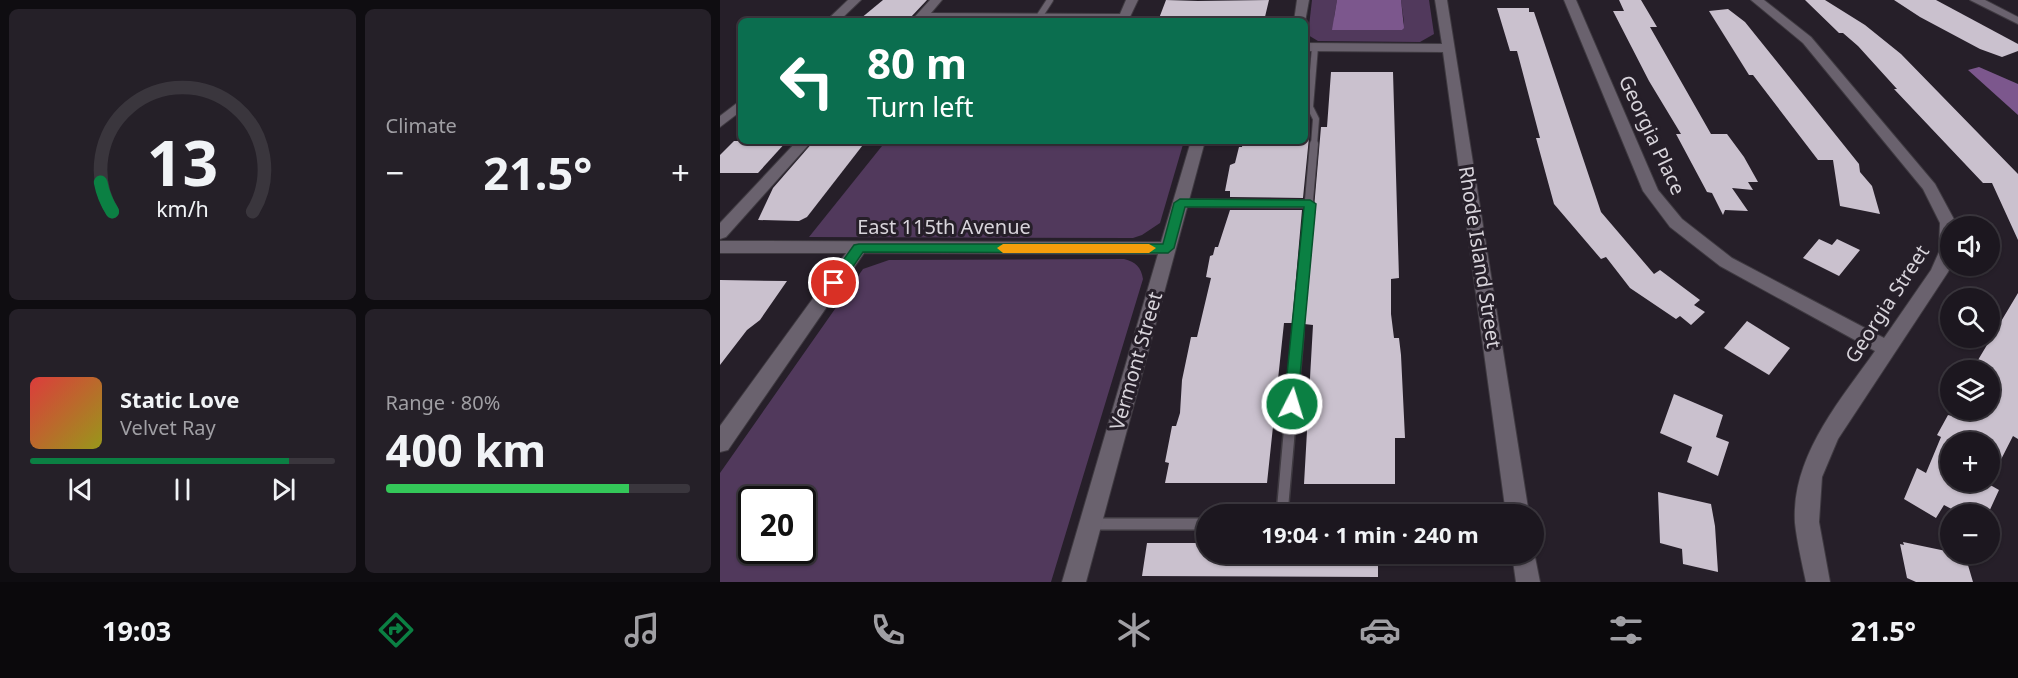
<!DOCTYPE html>
<html lang="en">
<head>
<meta charset="utf-8">
<style>
	:root { --surface:#1c171f; --page:#252028; --text:#f1f3f6; --muted:#a09fa4; --line:#3a363d; --accent:#0b8043 }
	body { margin:0; font-family:"Noto Sans",sans-serif; background:var(--page); color:var(--text); height:100vh; display:flex; flex-direction:column; font-size:22px; white-space:nowrap }
	* { box-sizing:border-box; margin:0 }
	p { font-size:20px; color:var(--muted) }
	.icon { flex:none; width:33px; height:33px; fill:none; stroke:currentColor; stroke-width:2; stroke-linecap:round; stroke-linejoin:round }
	.map { position:relative; flex:1; overflow:hidden }
	.sheet { display:flex; flex-direction:column; gap:9px; padding:9px; background:#0f0d11; width:720px }
	.sheet>* { flex:none }
	.banner { position:absolute; left:18px; top:18px; width:570px; height:126px; border-radius:9px; box-shadow:0 2px 4px #0004,0 0 0 2px var(--line); background:#0b6e4f; color:#fff; overflow:hidden }
	.fabs { position:absolute; left:1220px; top:216px; display:grid; gap:12px }
	.fabs a { display:grid; place-items:center; width:60px; height:60px; border-radius:50%; background:var(--surface); box-shadow:0 2px 4px #0004,0 0 0 2px var(--line); font-size:30px }
	.speed { position:absolute; left:18px; top:486px; display:flex; gap:12px; font-size:30px; font-weight:700; text-align:center }
	.speed>* { display:grid; place-content:center; width:78px; height:78px; border-radius:50%; background:var(--surface); box-shadow:0 2px 4px #0004,0 0 0 2px var(--line); line-height:1 }
	.speed .limit { border:3px solid #111; border-radius:9px; background:#fff; color:#111 }
	.pin { position:absolute; display:grid; place-items:center; width:51px; height:51px; color:#fff; margin:-26px; border:3px solid #fff; border-radius:50%; box-shadow:0 2px 6px #0007 }
	.me { position:absolute; width:66px; margin:-33px; rotate:5deg; stroke-linejoin:round; filter:drop-shadow(0 0 4px #0008) }
	.turn { display:flex; align-items:center; gap:21px; height:126px; padding:0 30px; font-size:27px }
	.turn .icon { width:78px; height:78px; stroke-width:2.5 }
	.turn b { display:block; font-size:42px; line-height:51px }
	.big { font-size:45px; font-weight:700; line-height:1.1 }
	.sheet .card { flex:1; display:flex; flex-direction:column; justify-content:center; gap:9px; min-width:0; padding:0 21px; border-radius:9px; background:var(--page) }
	.sheet .dial { align-items:center; gap:0 }
	.dial svg { height:156px; overflow:visible; fill:none; stroke:var(--line); stroke-width:7; stroke-linecap:round; text-anchor:middle }
	.dial text { fill:var(--text); stroke:none }
	.song { display:flex; align-items:center; gap:18px }
	.cover { width:72px; height:72px; border-radius:9px; background:linear-gradient(135deg,hsl(0 70% 55%),hsl(60 70% 35%)) }
	.played { height:6px; border-radius:3px; background:linear-gradient(90deg,var(--accent) 85%,var(--line) 85%) }
	.keys { display:flex; justify-content:space-around; direction:ltr }
	.heat { display:flex; justify-content:space-between; align-items:center; font-size:33px; direction:ltr }
	.charge { height:9px; border-radius:4px; background:linear-gradient(90deg,#34c759 80%,var(--line) 0) }
	.sheet .tiles { flex:1; display:grid; gap:9px; grid-template-columns:repeat(2,1fr) }
	.trip { position:absolute; left:476px; top:504px; width:348px; height:60px; border-radius:30px; background:var(--surface); box-shadow:0 2px 4px #0004,0 0 0 2px var(--line); font-weight:700; line-height:60px; text-align:center }
	.tabs { display:flex; height:96px; justify-content:space-around; align-items:center; background:#0b090c; color:var(--muted) }
	.tabs .icon { width:42px; height:42px }
	.tabs .active { color:var(--accent) }
	.tabs b { font-size:27px; color:var(--text) }
	main { display:flex; flex:1; min-height:0 }
	.map>svg:first-child { display:block }
	.green { fill:#51395c; fill-rule:evenodd }
	.water { fill:#7c578d }
	.building { fill:#cac1ce }
	.lines { fill:none; stroke-linecap:round; stroke-linejoin:round }
	.lane-far2-casing { stroke:#3f3a41; stroke-width:8 }
	.lane-far1-casing { stroke:#3f3a41; stroke-width:10 }
	.lane-casing { stroke:#3f3a41; stroke-width:14 }
	.street-casing { stroke:#3f3a41; stroke-width:2 }
	.lane-far2 { stroke:#6a626e; stroke-width:6 }
	.lane-far1 { stroke:#6a626e; stroke-width:8 }
	.lane { stroke:#6a626e; stroke-width:11 }
	.street { fill:#6a626e; fill-rule:evenodd }
	.route { fill:#0b8043; stroke:#07532c; stroke-width:1.5 }
	.slow { fill:#f59e0b }
	.labels { text-anchor:middle; stroke-width:6; stroke-linejoin:round; paint-order:stroke }
	.street-label { font-size:20px; fill:#d8d4db; stroke:#261f29 }
</style>
</head>
<body>
<main>
<section class="sheet">
<div class="tiles">
<div class="card dial"><svg viewBox="0 0 100 80">
<path d="M14 69A42 42 0 1 1 86 69"/>
<path d="M14 69A42 42 0 0 1 8 54" stroke="#0b8043"/>
<text x="50" y="56" font-size="32" font-weight="700">13</text>
<text x="50" y="72" font-size="11">km/h</text>
</svg></div>
<div class="card"><p>Climate</p>
<div class="heat"><a>−</a><b class="big">21.5°</b><a>+</a></div>
</div>
<div class="card">
<div class="song"><i class="cover"></i><div><b>Static Love</b><p>Velvet Ray</p></div></div>
<div class="played"></div>
<div class="keys"><svg class="icon" aria-label="previous" viewBox="0 0 24 24"><path d="M18 5L8 12l10 7zM5 5v14"/></svg><svg class="icon" aria-label="pause" viewBox="0 0 24 24"><path d="M8 5v14M16 5v14"/></svg><svg class="icon" aria-label="next" viewBox="0 0 24 24"><path d="M6 5l10 7-10 7zM19 5v14"/></svg></div>
</div>
<div class="card"><p>Range · 80%</p><b class="big">400 km</b><div class="charge"></div></div>
</div>
</section>
<div class="map">
<svg width="1298" height="582" viewBox="0 0 1298 582">
	<rect width="100%" height="100%" fill="#261f29"/>
	<!-- green -->
	<g class="green">
		<path d="M592,0H617L614,17L617,30H682L684,22L681,0H709L714,34L700,42L598,41L588,35Z"/>
		<path d="M166,141H464L440,223L422,235L413,238L89,237Z"/>
		<path d="M404,259C416,262 421,267 423,279L331,582H0V473L143,269L169,260ZM32,500H82V550H32Z"/>
	</g>
	<!-- water -->
	<g class="water">
		<path d="M617,0H681L684,28L682,30H612Z"/>
		<path d="M1259,67L1298,84V115L1248,70Z"/>
	</g>
	<!-- building -->
	<g class="building">
		<path d="M163,0H207L190,18L140,19Z"/>
		<path d="M446,0L478,1L549,0L544,21H438Z"/>
		<path d="M899,0H921L937,27H930L991,134H1007L1024,157L1038,182H1028L1033,190L1012,188L1028,211L1005,210L1003,215L992,193L987,192L956,134H961L929,81L893,11H904Z"/>
		<path d="M1085,0H1105L1145,25L1181,54L1298,174V240L1272,183H1263L1174,89H1177L1138,46L1123,33H1119Z"/>
		<path d="M1174,0H1216L1298,44V51L1282,57L1260,49L1200,17Z"/>
		<path d="M777,8H809V12H814L881,212L934,274L940,270L980,300L974,305L985,312L971,325L960,316L956,319L910,288L886,257L881,259L834,204L816,138H820L797,51H790Z"/>
		<path d="M1008,9L1025,22L1139,164L1140,172L1152,186L1160,214L1120,206L1113,160H1098L1033,75H1029L989,11Z"/>
		<path d="M611,72H673L679,278L671,279V314L674,338H679L681,355L685,438H675V484H584L593,325L584,324L601,127H607Z"/>
		<path d="M585,127H590L583,198L510,197V191H505L510,165L515,163L519,147H522L523,141H585Z"/>
		<path d="M14,141H67L38,173H0V155Z"/>
		<path d="M94,141H146L87,217L79,221L38,220L53,188Z"/>
		<path d="M510,210H582L572,323H564L547,483H445L449,463L445,462L452,426H456L460,413L462,380L471,337H477L491,278L486,277L490,256L493,255L495,247H498Z"/>
		<path d="M1099,239L1112,245L1117,239L1140,250L1119,276L1083,258Z"/>
		<path d="M0,280L67,281L40,320L27,330L0,365Z"/>
		<path d="M1298,293V439L1293,436L1269,483V442H1230V482H1265L1279,490L1268,514H1241L1224,505L1216,518L1184,499L1197,468L1206,473L1221,437L1217,435L1228,415L1232,416L1237,410H1269V370H1261L1265,362L1258,360Z"/>
		<path d="M1027,321L1070,348L1049,375L1004,348Z"/>
		<path d="M954,394L1003,415L996,437L1009,442L998,476L967,462L972,447L940,433Z"/>
		<path d="M938,492L991,504L995,526L998,572L963,564L962,549L940,543Z"/>
		<path d="M1183,542L1245,555L1253,582H1196L1187,578L1180,544L1184,545Z"/>
		<path d="M427,543H486V554H658V577L422,576Z"/>
	</g>
	<g class="lines">
		<!-- lane-far2 casing -->
		<g class="lane-far2-casing">
			<g id="lane-far2">
				<path d="M319,17L330,0"/>
				<path d="M594,145L596,119L590,107L595,47"/>
			</g>
		</g>
		<!-- lane-far1 casing -->
		<g class="lane-far1-casing">
			<g id="lane-far1">
				<path d="M460,203L590,204"/>
				<path d="M577,335L594,144"/>
			</g>
		</g>
		<!-- lane casing -->
		<g class="lane-casing">
			<g id="lane">
				<path d="M562,514L578,333"/>
				<path d="M371,524H486"/>
			</g>
		</g>
		<!-- street casing -->
		<g class="street-casing">
			<g id="street">
				<path d="M128,0H141L119,21H106Z"/>
				<path d="M210,0H222L211,13L400,14L406,0H418L408,21H191Z"/>
				<path d="M577,0H589L585,22L574,21Z"/>
				<path d="M715,0H727L809,514H786L723,52L585,51V43L722,44Z"/>
				<path d="M844,0H856L938,190L962,219L1012,258L1164,338L1211,270L1219,252L1220,223L1203,189L1083,43L1031,0H1044L1091,37L1215,184L1236,223V226H1230L1231,266L1228,272L1118,439L1102,477L1099,522L1110,582H1086C1082,563 1077,542 1075,523C1071,457 1119,402 1155,351L1000,266L950,227L923,191Z"/>
				<path d="M1250,0H1265L1298,17V24Z"/>
				<path d="M21,100V111L0,127V116Z"/>
				<path d="M77,141H92L6,237L0,239V223Z"/>
				<path d="M471,141H485L366,582H342L438,254L144,253L8,450L0,452V426L126,253H0V241L441,242Z"/>
				<path d="M813,547L820,582H796L792,554H813Z"/>
			</g>
		</g>
		<!-- lane-far2 -->
		<use href="#lane-far2" class="lane-far2"/>
		<!-- lane-far1 -->
		<use href="#lane-far1" class="lane-far1"/>
		<!-- lane -->
		<use href="#lane" class="lane"/>
		<!-- street -->
		<use href="#street" class="street"/>
	</g>
	<!-- route -->
	<path class="route" d="M460,199L590,200L596,204L577,408L572,410L564,404L584,207H465L454,248L448,253L143,252L119,287L114,288L107,283L134,245L139,244H443L454,203Z"/>
	<!-- slow -->
	<path class="slow" d="M283,244H429L436,248L429,253H283L277,248Z"/>
	<g class="labels">
		<!-- street labels -->
		<g class="street-label">
			<text transform="translate(932 135) rotate(65)" y="7">Georgia Place</text>
			<text x="224" y="234">East 115th Avenue</text>
			<text transform="translate(760 257) rotate(81)" y="7">Rhode Island Street</text>
			<text transform="translate(1167 304) rotate(-57)" y="7">Georgia Street</text>
			<text transform="translate(416 361) rotate(-74)" y="7">Vermont Street</text>
		</g>
	</g>
</svg>
<div class="fabs">
<a><svg class="icon" aria-label="sound" viewBox="0 0 24 24"><path d="M4 9h4l5-4v14l-5-4H4zM17 9q2 3 0 6"/></svg></a>
<a><svg class="icon" aria-label="search" viewBox="0 0 24 24"><circle cx="10" cy="10" r="6"/><path d="M15 15l6 6"/></svg></a>
<a><svg class="icon" aria-label="layers" viewBox="0 0 24 24"><path d="M12 4l9 5-9 5-9-5zM3 14l9 5 9-5"/></svg></a>
<a>+</a>
<a>−</a>
</div>
<div class="speed"><div class="limit">20</div></div>
<div class="pin" style="left:114px;top:283px;background:#d93025"><svg class="icon" aria-label="arrive" viewBox="0 0 24 24"><path d="M6 21V4h12l-3 4 3 4H6"/></svg></div>
<svg class="me" style="left:572px;top:404px" viewBox="-20 -20 40 40"><circle r="17" fill="#0b8043" stroke="#fff" stroke-width="3"/><path d="M0-11L8 9 0 5-8 9z" fill="#fff"/></svg>
<div class="trip">19:04 · 1 min · 240 m</div>
<div class="banner">
<div class="turn"><svg class="icon" aria-label="left" viewBox="0 0 24 24"><path d="M17 20v-9H6M10 6l-5 5 5 5"/></svg><div><b>80 m</b>Turn left</div></div>
</div>
</div>
</main>
<nav class="tabs">
<b>19:03</b>
<svg class="icon active" aria-label="directions" viewBox="0 0 24 24"><path d="M12 3l9 9-9 9-9-9zM9 14v-3h6M13 9l2 2-2 2"/></svg>
<svg class="icon" aria-label="music" viewBox="0 0 24 24"><path d="M9 18V5l10-2v13"/><circle cx="6" cy="18" r="3"/><circle cx="16" cy="16" r="3"/></svg>
<svg class="icon" aria-label="phone" viewBox="0 0 24 24"><path d="M5 4h4l2 5-3 2q2 4 5 5l2-3 5 2v4C11 20 4 13 5 4z"/></svg>
<svg class="icon" aria-label="climate" viewBox="0 0 24 24"><path d="M12 3v18M4 7l16 10M4 17L20 7"/></svg>
<svg class="icon" aria-label="car" viewBox="0 0 24 24"><path d="M5 17H2v-5l4-1 3-4h7l3 4 3 1v5h-3M9 17h6M6 11h13"/><circle cx="7" cy="17" r="2"/><circle cx="17" cy="17" r="2"/></svg>
<svg class="icon" aria-label="filters" viewBox="0 0 24 24"><path d="M4 7h16M4 17h16"/><circle cx="9" cy="7" r="2"/><circle cx="15" cy="17" r="2"/></svg>
<b>21.5°</b>
</nav>
</body>
</html>
